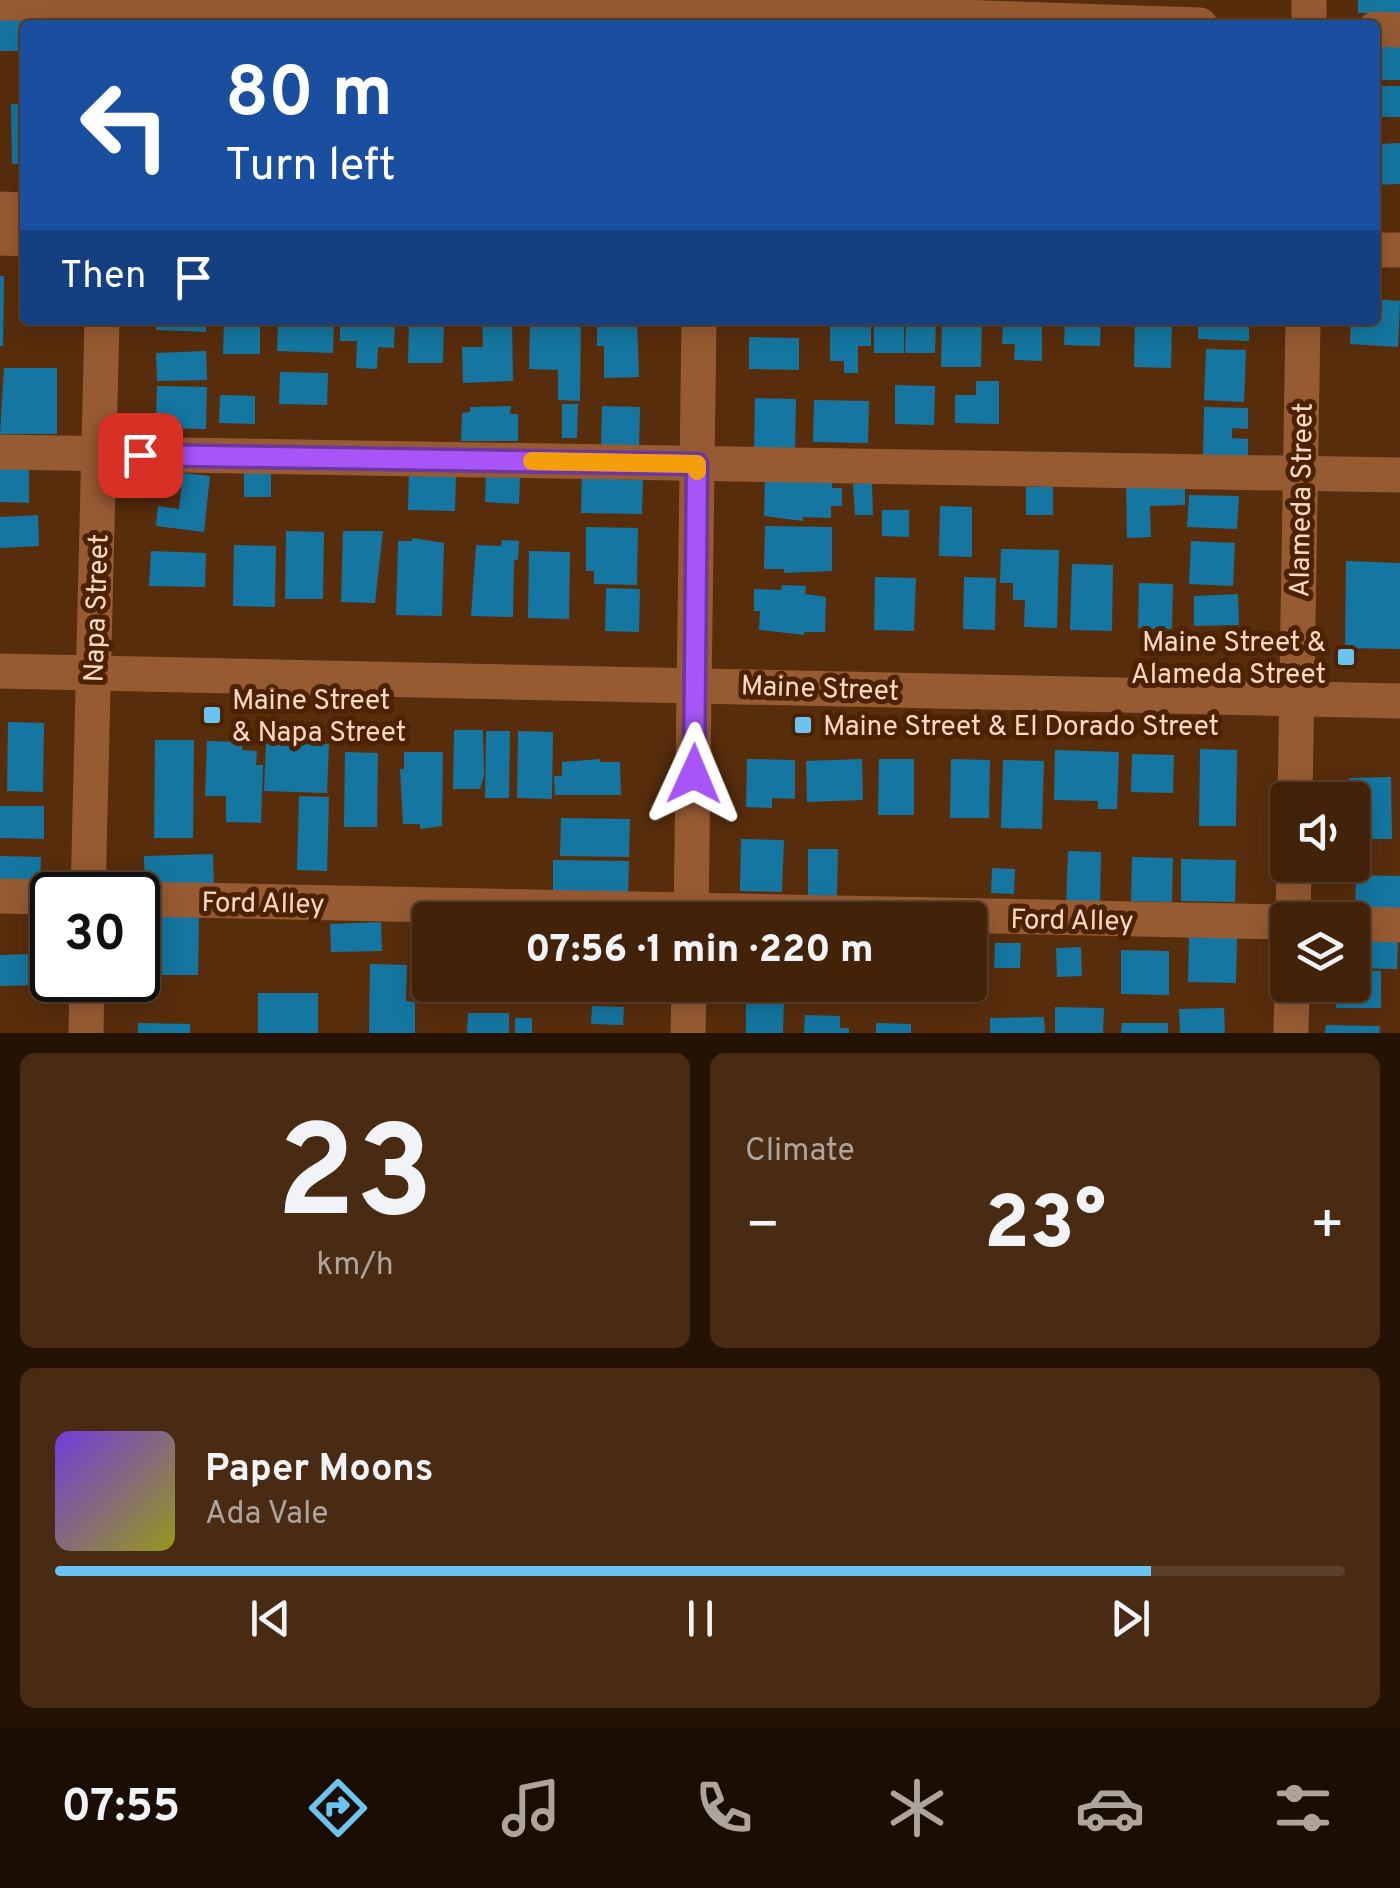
<!DOCTYPE html>
<html lang="en">
<head>
<meta charset="utf-8">
<style>
	:root { --surface:#422209; --page:#492a12; --text:#f1f3f6; --muted:#aea49c; --line:#5a3f2a; --accent:#6ac3f1 }
	body { margin:0; font-family:Overpass,sans-serif; background:var(--page); color:var(--text); height:100vh; display:flex; flex-direction:column; font-size:38px; white-space:nowrap }
	* { box-sizing:border-box; margin:0 }
	p { font-size:32px; color:var(--muted) }
	.icon { flex:none; width:55px; height:55px; fill:none; stroke:currentColor; stroke-width:2; stroke-linecap:round; stroke-linejoin:round }
	.map { position:relative; height:1033px; overflow:hidden }
	.side { display:flex; flex-direction:column; gap:20px; padding:20px; background:#241305; flex:1 }
	.side>* { flex:none }
	.guide { position:absolute; left:20px; top:20px; width:1360px; height:305px; border-radius:10px; box-shadow:0 5px 25px #0003,0 0 0 2px var(--line); background:#1a4fa0; color:#fff; overflow:hidden }
	.fabs { position:absolute; left:1270px; top:782px; display:grid; gap:20px }
	.fabs a { display:grid; place-items:center; width:100px; height:100px; border-radius:10px; background:var(--surface); box-shadow:0 5px 25px #0003,0 0 0 2px var(--line); font-size:50px }
	.speed { position:absolute; left:30px; top:872px; display:flex; gap:20px; font-size:50px; font-weight:700; text-align:center }
	.speed>* { display:grid; place-content:center; width:130px; height:130px; border-radius:50%; background:var(--surface); box-shadow:0 5px 25px #0003,0 0 0 2px var(--line); line-height:1 }
	.speed .limit { border:5px solid #111; border-radius:15px; background:#fff; color:#111 }
	.pin { position:absolute; display:grid; place-items:center; width:85px; height:85px; color:#fff; margin:-42px; border-radius:20px; box-shadow:0 5px 15px #0006 }
	.me { position:absolute; width:110px; margin:-55px; rotate:1deg; stroke-linejoin:round; filter:drop-shadow(0 0 8px #0008) }
	.turn { display:flex; align-items:center; gap:35px; height:210px; padding:0 40px; font-size:45px }
	.turn .icon { width:130px; height:130px; stroke-width:2.5 }
	.turn b { display:block; font-size:70px; line-height:85px }
	.then { display:flex; align-items:center; height:95px; padding:0 40px; background:#0003; gap:20px; font-size:38px }
	.big { font-size:75px; font-weight:800; line-height:1.1 }
	.side .widget { flex:1; display:flex; flex-direction:column; justify-content:center; gap:15px; min-width:0; padding:0 35px; border-radius:15px; background:var(--page) }
	.side .dial { align-items:center; gap:0 }
	.dial b { font-size:130px; line-height:1 }
	.song { display:flex; align-items:center; gap:30px }
	.cover { width:120px; height:120px; border-radius:15px; background:linear-gradient(135deg,hsl(260 70% 55%),hsl(60 70% 35%)) }
	.played { height:10px; border-radius:5px; background:linear-gradient(90deg,var(--accent) 85%,var(--line) 85%) }
	.keys { display:flex; justify-content:space-around; direction:ltr }
	.heat { display:flex; justify-content:space-between; align-items:center; font-size:55px; direction:ltr }
	.side .tiles { flex:1; display:grid; gap:20px; grid-template-columns:1fr 1fr }
	.widget:last-child { grid-column:span 2 }
	.trip { position:absolute; left:412px; top:902px; width:575px; height:100px; border-radius:10px; background:var(--surface); box-shadow:0 5px 25px #0003,0 0 0 2px var(--line); font-weight:800; line-height:100px; text-align:center }
	.dock { display:flex; height:160px; justify-content:space-around; align-items:center; background:#1a0e04; color:var(--muted) }
	.dock .icon { width:70px; height:70px }
	.dock .active { color:var(--accent) }
	.dock b { font-size:45px; color:var(--text) }
	.map>svg:first-child { display:block }
	.building { fill:#1577a1 }
	.lines { fill:none; stroke-linecap:round; stroke-linejoin:round }
	.minor { stroke:#975b33; stroke-width:35 }
	.route-casing { stroke:#6d37a1; stroke-width:25 }
	.route { stroke:#a855f7; stroke-width:18 }
	.slow { stroke:#f59e0b; stroke-width:18 }
	.poi-dot { fill:#6ac3f1; stroke:#4c2201; stroke-width:4 }
	.labels { text-anchor:middle; stroke-width:10; stroke-linejoin:round; paint-order:stroke }
	.street-label { font-size:28px; fill:#fcd9c4; stroke:#4c2201 }
	.poi-label { font-size:28px; fill:#fcd9c4; stroke:#4c2201; text-anchor:start }
</style>
</head>
<body>
<div class="map">
<svg width="1400" height="1033" viewBox="0 0 1400 1033">
	<rect width="100%" height="100%" fill="#582d0c"/>
	<!-- building -->
	<g class="building">
		<rect x="1358" y="0" width="42" height="13"/>
		<path d="M0,9L44,10L43,25H25V51H0Z"/>
		<path d="M1375,46L1400,47V80H1375Z"/>
		<rect x="1375" y="86" width="25" height="31"/>
		<path d="M11,104H25V164H12Z"/>
		<path d="M1400,143V184L1375,185V144Z"/>
		<path d="M0,276H4L3,346H0Z"/>
		<path d="M1375,299L1400,301L1398,347L1350,344L1351,320H1375Z"/>
		<path d="M156,320H206V332L156,330Z"/>
		<path d="M224,320H260V354H223Z"/>
		<path d="M278,320H334L333,353L277,351Z"/>
		<path d="M340,320H395L394,348L378,347L377,369L356,368L357,341H340Z"/>
		<path d="M409,320H444L443,363H408Z"/>
		<path d="M482,320H512L513,381L463,383L462,347H483Z"/>
		<path d="M530,320H581L580,401L558,400V370L529,369Z"/>
		<path d="M597,320H637L639,377L604,378V346H597Z"/>
		<path d="M830,320H871V346H858V373H844V361H830Z"/>
		<rect x="874" y="320" width="30" height="33"/>
		<path d="M906,320H936L935,353H905Z"/>
		<path d="M942,320H982L981,367H941Z"/>
		<path d="M1003,320H1042V361L1014,360L1015,344H1002Z"/>
		<path d="M1065,320H1101L1100,346L1064,345Z"/>
		<path d="M1135,320H1172L1171,368L1134,367Z"/>
		<path d="M1198,320H1249V341L1198,339Z"/>
		<path d="M749,337L799,338V370L749,369Z"/>
		<path d="M1206,349L1246,350L1244,402L1204,400Z"/>
		<path d="M206,351L207,380L157,381L156,353Z"/>
		<path d="M4,368H57V434H0Z"/>
		<path d="M280,372L328,373L327,405L279,404Z"/>
		<path d="M976,381H999V424L955,423V395H976Z"/>
		<path d="M895,385L935,386L934,425L895,424Z"/>
		<path d="M157,386L207,387L206,429L156,428Z"/>
		<path d="M220,395L255,396V424L219,423Z"/>
		<path d="M755,398L796,399L795,452L754,450Z"/>
		<path d="M814,400L869,401L868,443L813,442Z"/>
		<path d="M562,404H578L577,438H562Z"/>
		<path d="M511,406L510,414H518V441H461L462,413L470,412V407Z"/>
		<path d="M602,406L640,407L639,450L601,449Z"/>
		<path d="M1204,407L1248,408V429L1232,428V438L1248,439V460L1203,459Z"/>
		<path d="M0,465H29V503L0,502Z"/>
		<rect x="244" y="470" width="27" height="27"/>
		<path d="M409,470L456,472L455,511L408,510Z"/>
		<path d="M582,470L620,477V480H643L642,514L581,513Z"/>
		<path d="M183,473L210,476L204,532L156,526L158,506L179,509Z"/>
		<path d="M765,474L832,475V488H842V506H831V518L803,517V521L764,516Z"/>
		<path d="M486,475L520,476L519,504L485,502Z"/>
		<path d="M872,483L873,515H855L853,484Z"/>
		<path d="M1185,484V505L1150,506L1151,537L1127,538L1126,485Z"/>
		<rect x="1026" y="487" width="27" height="28"/>
		<path d="M1189,495L1239,496L1237,529L1187,527Z"/>
		<path d="M940,506L972,507V557L939,556Z"/>
		<path d="M882,510H909V537L882,536Z"/>
		<path d="M38,515L39,546L0,548V517Z"/>
		<path d="M765,526L832,527V571L784,573V569H764Z"/>
		<path d="M586,527L638,528L637,585L594,584V571H586Z"/>
		<path d="M286,531L324,532L323,599H285Z"/>
		<path d="M343,531H383L375,603L341,602Z"/>
		<path d="M412,538L444,543L442,616L396,615L398,541H412Z"/>
		<path d="M502,540L519,541L518,559L514,561L513,617L471,616L476,545L501,546Z"/>
		<path d="M1191,541L1235,543L1233,586L1189,584Z"/>
		<path d="M234,545L276,546L275,607L233,606Z"/>
		<path d="M1001,549L1059,550L1057,628L1024,627L1025,600H1013V583H1000Z"/>
		<path d="M151,551L206,553L205,587L149,586Z"/>
		<path d="M529,551L570,552L569,619L528,618Z"/>
		<path d="M1346,561L1400,563V649L1345,648Z"/>
		<path d="M1072,564L1113,565L1112,631L1070,630Z"/>
		<path d="M875,577L916,578L914,631L874,630Z"/>
		<path d="M964,577L996,578L995,630L963,629Z"/>
		<path d="M1139,583L1173,584L1172,629L1138,628Z"/>
		<path d="M782,585L806,586L805,594L826,597L825,632H804V635L759,630L760,611H754V589L781,590Z"/>
		<path d="M606,588L640,589L639,632L605,631Z"/>
		<path d="M1238,594L1239,625L1194,626V596Z"/>
		<path d="M8,722L44,723L43,792L7,791Z"/>
		<path d="M454,730H483L484,776L480,789H453Z"/>
		<path d="M486,731H510L509,798H485Z"/>
		<path d="M518,731L553,732L552,799L517,798Z"/>
		<path d="M155,740H194L193,838H154Z"/>
		<path d="M207,741L242,742V750L257,751L256,765H263L261,823L226,822V796H205Z"/>
		<path d="M266,743L329,744L327,793L264,791Z"/>
		<path d="M1200,749L1237,750L1236,826H1199Z"/>
		<path d="M1055,750L1119,752L1117,809H1098V801L1054,800Z"/>
		<path d="M345,752L378,753L377,827H344Z"/>
		<path d="M404,752H443L442,826L420,829V824H403L400,769H404Z"/>
		<path d="M1132,754L1174,755L1173,793L1131,792Z"/>
		<path d="M600,759V762H620L621,795H555L554,776H562V762Z"/>
		<path d="M747,759L795,760V799L772,798V808L746,807Z"/>
		<path d="M862,759L863,800L807,802L806,761Z"/>
		<path d="M879,759H914V815H878Z"/>
		<path d="M951,759L990,760L989,818H950Z"/>
		<path d="M1003,760L1044,761L1042,829L1001,828Z"/>
		<path d="M1391,777L1392,839H1352L1349,778Z"/>
		<path d="M299,796L329,797L327,871L297,870Z"/>
		<path d="M0,806H44V839L0,838Z"/>
		<path d="M561,818L630,819L629,857L560,856Z"/>
		<path d="M741,839L784,840L782,892L740,891Z"/>
		<path d="M808,849H838L837,896H808Z"/>
		<path d="M1068,851L1101,852L1100,906H1066Z"/>
		<path d="M213,854L214,888L145,890L144,856Z"/>
		<path d="M0,856L41,857L40,890L0,889Z"/>
		<path d="M1132,857L1173,858L1172,902L1131,901Z"/>
		<path d="M1181,859L1236,860L1235,902L1181,901Z"/>
		<path d="M553,860L629,861L628,897L553,896Z"/>
		<path d="M992,868L1015,869L1014,894L991,893Z"/>
		<path d="M1356,875L1400,876V915L1355,914Z"/>
		<path d="M138,913L199,914L198,975H160V960H148L149,943H138Z"/>
		<path d="M381,922L382,951L331,952L330,924Z"/>
		<path d="M1352,936L1398,937L1397,969L1352,968Z"/>
		<path d="M1189,937L1237,938L1236,983L1188,982Z"/>
		<path d="M995,943H1021L1020,968H994Z"/>
		<path d="M1081,947L1082,976L1057,977L1056,948Z"/>
		<path d="M1121,950L1169,951V995L1121,994Z"/>
		<path d="M35,954V985L0,986V955Z"/>
		<path d="M370,964L407,965L406,1001L415,1002V1033H369Z"/>
		<path d="M1352,971H1381V1008H1336L1337,985H1352Z"/>
		<path d="M538,985H636L635,1002L538,999Z"/>
		<rect x="258" y="993" width="60" height="40"/>
		<path d="M746,1000H784L783,1033H746Z"/>
		<path d="M592,1006L624,1007L623,1025L591,1024Z"/>
		<path d="M1055,1007L1104,1008L1103,1033H1055Z"/>
		<path d="M1224,1008L1225,1033H1180L1179,1009Z"/>
		<path d="M468,1013H509V1033H467Z"/>
		<path d="M805,1015L840,1016V1028H849V1033H804Z"/>
		<path d="M1044,1017L1045,1033H990V1018Z"/>
		<rect x="515" y="1018" width="17" height="15"/>
		<path d="M138,1023L190,1024V1033H138Z"/>
		<path d="M876,1023L911,1024V1033H876Z"/>
		<path d="M1122,1023H1168V1033H1121Z"/>
		<path d="M1326,1025L1380,1026L1379,1033H1325Z"/>
	</g>
	<g class="lines">
		<!-- minor -->
		<g class="minor">
			<path d="M0,3L708,9L1200,25"/>
			<path d="M1309,25V0"/>
			<path d="M1375,29L1400,30"/>
			<path d="M0,209L25,210"/>
			<path d="M0,238L25,239"/>
			<path d="M1375,250H1400"/>
			<path d="M0,452L1400,475"/>
			<path d="M0,671L1400,701"/>
			<path d="M1295,800L1303,320"/>
			<path d="M88,895L102,320"/>
			<path d="M0,896L52,897"/>
			<path d="M138,899L1288,922"/>
			<path d="M691,920L699,320"/>
			<path d="M1293,920L1294,865"/>
			<path d="M1352,924L1400,925"/>
			<path d="M86,1033L87,980"/>
			<path d="M688,1033L689,985"/>
			<path d="M1291,1033L1292,985"/>
		</g>
	</g>
	<g class="lines">
		<!-- route casing -->
		<g class="route-casing">
			<path id="route" d="M140,455L697,464L694,774"/>
		</g>
		<!-- route -->
		<use href="#route" class="route"/>
		<!-- slow -->
		<path class="slow" d="M532,461L697,464V471"/>
	</g>
	<!-- markers -->
	<g class="poi-dot">
		<rect x="1336" y="647" width="20" height="20" rx="5"/>
		<rect x="202" y="705" width="20" height="20" rx="5"/>
		<rect x="793" y="715" width="20" height="20" rx="5"/>
	</g>
	<g class="labels">
		<!-- street labels -->
		<g class="street-label">
			<text transform="translate(1300 500) rotate(-89)" y="10">Alameda Street</text>
			<text transform="translate(95 608) rotate(-88)" y="10">Napa Street</text>
			<text transform="translate(820 687) rotate(2)" y="10">Maine Street</text>
			<text transform="translate(263 902) rotate(1)" y="10">Ford Alley</text>
			<text transform="translate(1072 919) rotate(1)" y="10">Ford Alley</text>
		</g>
		<!-- poi labels -->
		<g class="poi-label">
			<text x="1326" y="651" text-anchor="end">Maine Street &amp;<tspan x="1326" dy="32">Alameda Street</tspan></text>
			<text x="232" y="709">Maine Street<tspan x="232" dy="32">&amp; Napa Street</tspan></text>
			<text x="823" y="735">Maine Street &amp; El Dorado Street</text>
		</g>
	</g>
</svg>
<div class="fabs">
<a><svg class="icon" aria-label="sound" viewBox="0 0 24 24"><path d="M4 9h4l5-4v14l-5-4H4zM17 9q2 3 0 6"/></svg></a>
<a><svg class="icon" aria-label="layers" viewBox="0 0 24 24"><path d="M12 4l9 5-9 5-9-5zM3 14l9 5 9-5"/></svg></a>
</div>
<div class="speed"><div class="limit">30</div></div>
<div class="pin" style="left:140px;top:455px;background:#d93025"><svg class="icon" aria-label="arrive" viewBox="0 0 24 24"><path d="M6 21V4h12l-3 4 3 4H6"/></svg></div>
<svg class="me" style="left:694px;top:774px" viewBox="-20 -20 40 40"><path d="M0-17L14 15 0 8-14 15z" fill="#a855f7" stroke="#fff" stroke-width="4"/></svg>
<div class="trip">07:56 · 1 min · 220 m</div>
<div class="guide">
<div class="turn"><svg class="icon" aria-label="left" viewBox="0 0 24 24"><path d="M17 20v-9H6M10 6l-5 5 5 5"/></svg><div><b>80 m</b>Turn left</div></div>
<div class="then">Then<svg class="icon" aria-label="arrive" viewBox="0 0 24 24"><path d="M6 21V4h12l-3 4 3 4H6"/></svg></div>
</div>
</div>
<section class="side">
<div class="tiles">
<div class="widget dial"><b>23</b><p>km/h</p></div>
<div class="widget"><p>Climate</p>
<div class="heat"><a>−</a><b class="big">23°</b><a>+</a></div>
</div>
<div class="widget">
<div class="song"><i class="cover"></i><div><b>Paper Moons</b><p>Ada Vale</p></div></div>
<div class="played"></div>
<div class="keys"><svg class="icon" aria-label="previous" viewBox="0 0 24 24"><path d="M18 5L8 12l10 7zM5 5v14"/></svg><svg class="icon" aria-label="pause" viewBox="0 0 24 24"><path d="M8 5v14M16 5v14"/></svg><svg class="icon" aria-label="next" viewBox="0 0 24 24"><path d="M6 5l10 7-10 7zM19 5v14"/></svg></div>
</div>
</div>
</section>
<nav class="dock">
<b>07:55</b>
<svg class="icon active" aria-label="directions" viewBox="0 0 24 24"><path d="M12 3l9 9-9 9-9-9zM9 14v-3h6M13 9l2 2-2 2"/></svg>
<svg class="icon" aria-label="music" viewBox="0 0 24 24"><path d="M9 18V5l10-2v13"/><circle cx="6" cy="18" r="3"/><circle cx="16" cy="16" r="3"/></svg>
<svg class="icon" aria-label="phone" viewBox="0 0 24 24"><path d="M5 4h4l2 5-3 2q2 4 5 5l2-3 5 2v4C11 20 4 13 5 4z"/></svg>
<svg class="icon" aria-label="climate" viewBox="0 0 24 24"><path d="M12 3v18M4 7l16 10M4 17L20 7"/></svg>
<svg class="icon" aria-label="car" viewBox="0 0 24 24"><path d="M5 17H2v-5l4-1 3-4h7l3 4 3 1v5h-3M9 17h6M6 11h13"/><circle cx="7" cy="17" r="2"/><circle cx="17" cy="17" r="2"/></svg>
<svg class="icon" aria-label="filters" viewBox="0 0 24 24"><path d="M4 7h16M4 17h16"/><circle cx="9" cy="7" r="2"/><circle cx="15" cy="17" r="2"/></svg>
</nav>
</body>
</html>
